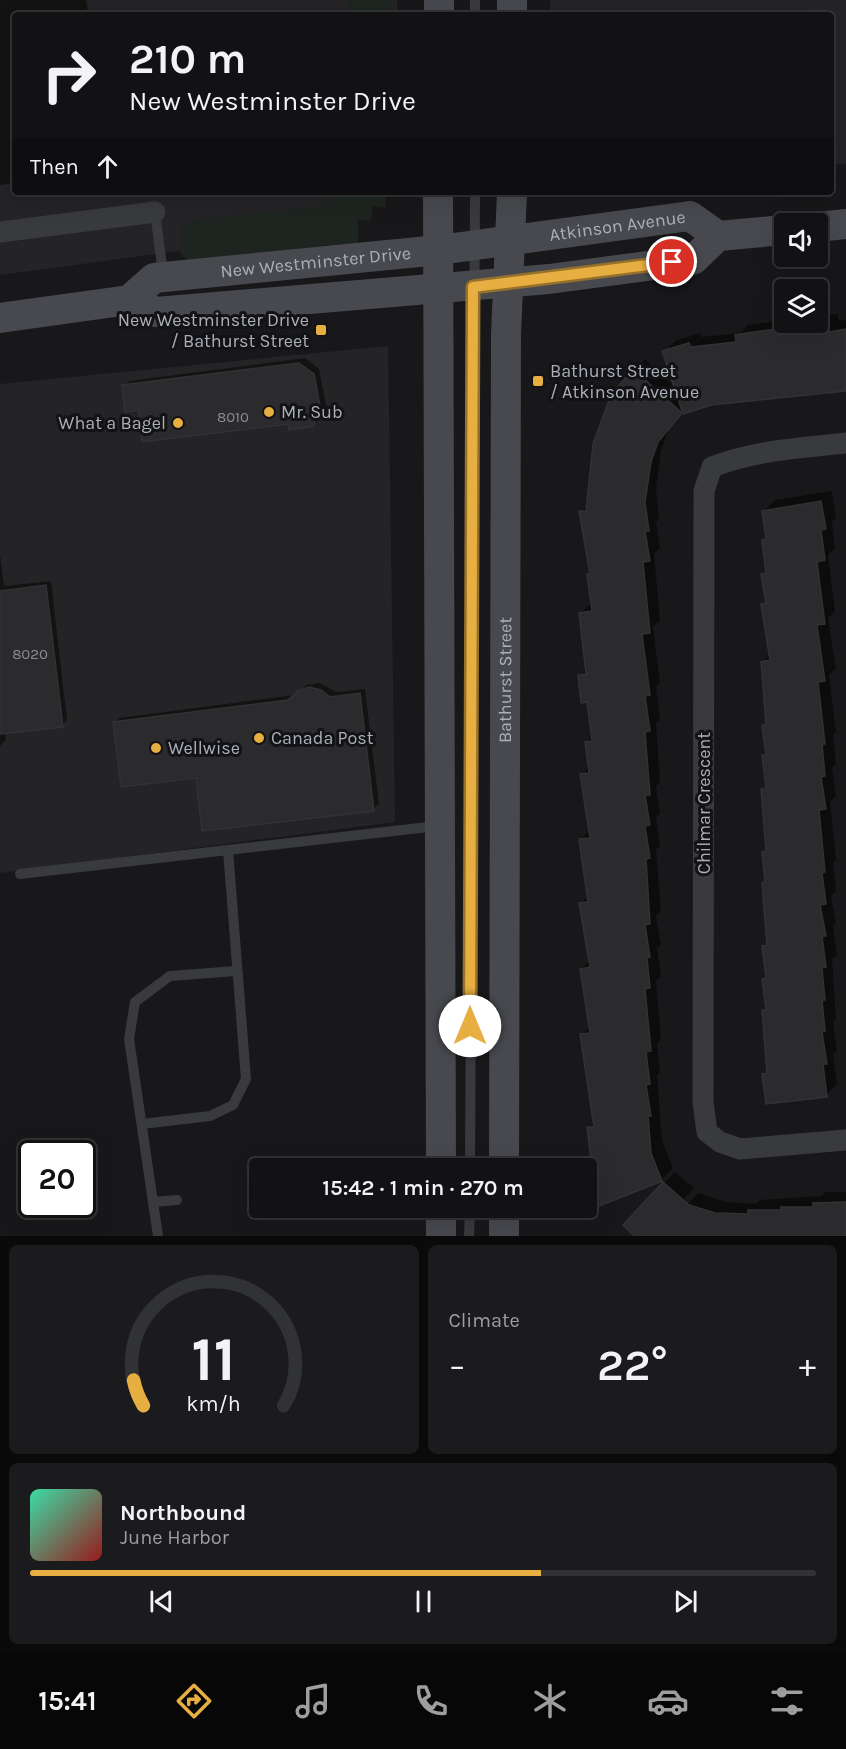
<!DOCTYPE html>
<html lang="en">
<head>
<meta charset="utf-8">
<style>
	:root { --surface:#121214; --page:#1b1b1d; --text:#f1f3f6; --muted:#9c9ea0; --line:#313234; --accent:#e7ae42 }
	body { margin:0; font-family:Karla,sans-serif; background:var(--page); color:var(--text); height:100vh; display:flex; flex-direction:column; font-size:22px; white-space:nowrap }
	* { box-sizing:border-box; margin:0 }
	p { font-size:20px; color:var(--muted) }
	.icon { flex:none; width:33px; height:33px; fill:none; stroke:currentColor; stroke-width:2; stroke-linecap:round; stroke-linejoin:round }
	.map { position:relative; height:1236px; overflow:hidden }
	.drawer { display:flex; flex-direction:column; gap:9px; padding:9px; background:#0a0a0b; flex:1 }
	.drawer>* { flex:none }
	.hud { position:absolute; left:12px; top:12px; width:822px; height:183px; border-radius:6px; box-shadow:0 6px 24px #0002,0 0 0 2px var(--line); background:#121214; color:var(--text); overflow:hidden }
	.buttons { position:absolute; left:774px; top:213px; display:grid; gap:12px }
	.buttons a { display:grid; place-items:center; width:54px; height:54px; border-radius:6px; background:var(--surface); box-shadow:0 6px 24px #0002,0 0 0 2px var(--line); font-size:30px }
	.speed { position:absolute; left:18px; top:1140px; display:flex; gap:12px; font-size:30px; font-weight:700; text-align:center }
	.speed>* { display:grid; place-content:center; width:78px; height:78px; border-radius:50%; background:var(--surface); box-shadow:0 6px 24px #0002,0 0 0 2px var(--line); line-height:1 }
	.speed .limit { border:3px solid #111; border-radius:9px; background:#fff; color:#111 }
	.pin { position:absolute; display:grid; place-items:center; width:51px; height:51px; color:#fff; margin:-26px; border:3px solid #fff; border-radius:50%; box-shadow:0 2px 6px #0007 }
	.me { position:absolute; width:66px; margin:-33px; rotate:0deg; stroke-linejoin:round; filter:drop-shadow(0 0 4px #0008) }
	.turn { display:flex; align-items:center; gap:21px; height:126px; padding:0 18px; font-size:27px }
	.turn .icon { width:78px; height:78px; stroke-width:2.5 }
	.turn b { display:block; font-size:42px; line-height:51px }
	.then { display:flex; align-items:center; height:57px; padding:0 18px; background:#0003; gap:12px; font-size:22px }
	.big { font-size:45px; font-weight:600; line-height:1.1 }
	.drawer .tile { flex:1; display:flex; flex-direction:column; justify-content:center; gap:9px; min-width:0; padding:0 21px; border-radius:9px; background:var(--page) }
	.drawer .dial { align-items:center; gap:0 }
	.dial svg { height:156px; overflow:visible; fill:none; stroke:var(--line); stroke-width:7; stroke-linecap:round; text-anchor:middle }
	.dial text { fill:var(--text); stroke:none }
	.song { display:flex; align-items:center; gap:18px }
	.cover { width:72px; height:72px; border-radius:9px; background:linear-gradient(135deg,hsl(160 70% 55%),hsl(0 70% 35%)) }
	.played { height:6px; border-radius:3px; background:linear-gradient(90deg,var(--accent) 65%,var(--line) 65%) }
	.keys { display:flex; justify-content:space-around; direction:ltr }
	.heat { display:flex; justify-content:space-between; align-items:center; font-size:33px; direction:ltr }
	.drawer .tiles { flex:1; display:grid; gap:9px; grid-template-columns:1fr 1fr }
	.tile:last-child { grid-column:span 2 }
	.trip { position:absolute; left:249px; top:1158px; width:348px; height:60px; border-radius:6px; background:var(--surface); box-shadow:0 6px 24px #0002,0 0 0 2px var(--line); font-weight:600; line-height:60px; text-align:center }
	.dock { display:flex; height:96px; justify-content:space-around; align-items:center; background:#070708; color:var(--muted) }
	.dock .icon { width:42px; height:42px }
	.dock .selected { color:var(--accent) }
	.dock b { font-size:27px; color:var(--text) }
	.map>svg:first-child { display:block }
	.built { fill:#242427 }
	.green { fill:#1e241f }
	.shadow { fill:#0007 }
	.building { fill:#2b2b2d; stroke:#323235; stroke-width:1.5 }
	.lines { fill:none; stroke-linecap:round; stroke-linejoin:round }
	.lane { stroke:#393a3e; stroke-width:10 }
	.street { stroke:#393a3e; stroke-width:21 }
	.secondary { stroke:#47494e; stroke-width:30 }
	.route-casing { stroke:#96712b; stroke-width:15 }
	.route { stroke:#e7ae42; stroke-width:10 }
	.poi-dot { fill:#e7ae42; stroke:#131315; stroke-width:2 }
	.labels { text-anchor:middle; stroke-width:6; stroke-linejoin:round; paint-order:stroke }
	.number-label { font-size:15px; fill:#8a8d95 }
	.street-label { font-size:18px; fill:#abafb9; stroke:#131315 }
	.poi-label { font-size:18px; fill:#abafb9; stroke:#131315; text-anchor:start }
</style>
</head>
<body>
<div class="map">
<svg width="846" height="1236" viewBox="0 0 846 1236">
	<rect width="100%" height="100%" fill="#18181a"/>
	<!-- built -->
	<g class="built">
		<path d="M0,0H397V15H15V192L399,193H386V207L372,206L371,221L358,219L357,227L0,275Z"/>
		<path d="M550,0H846V164L831,165V15H550Z"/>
		<path d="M388,346L395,822L0,873V384Z"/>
	</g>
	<!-- green -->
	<g class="green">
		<path d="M75,0H88L90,15H76Z"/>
		<path d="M347,0H394L395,15H348Z"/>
		<path d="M338,192L399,193L386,194V207L372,206L371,221L358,219V246L331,249L330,245L190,261C176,255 178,241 181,229L193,220L319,206Z"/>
	</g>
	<!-- shadow -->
	<g class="shadow">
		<path d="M0,0H86L88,15H15V183L0,185Z"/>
		<path d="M838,314L839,321L846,320V389L710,404L684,412L669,429L661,450L656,490L659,519L656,522L660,548L654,554L660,621L653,627L660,683L656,687L660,719L656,723L660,782L656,787L660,813L656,817L660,846L656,850L661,912L656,916L661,945L657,948L661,976L656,981L661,1039L657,1044L660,1072L657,1075L662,1141L673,1168L662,1179L600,1204L589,1179L595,1174L589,1128L595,1122L582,1035L590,1026L581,969L590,961L581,904L588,896L580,840L590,830L582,775L589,767L586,742L593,736L589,701L580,675L587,668L580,614L592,602L589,575L591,572L581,512L588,505L634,370L645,359L675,387L664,352L675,341L700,333L701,337L740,333L748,325L784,320V322H818V315Z"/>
		<path d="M305,358L319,369L327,410L314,425L140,408L123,386L129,381Z"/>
		<path d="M832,491L836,517L832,522L835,548L828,555L835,611L828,618L836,669L829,675L836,732L833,735L836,764L832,768L836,796L830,802L836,860L833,863L836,891L831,896L836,923L833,926L837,955L832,959L836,1019L833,1022L837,1051L833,1055L837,1084L826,1095L764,1074L769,1070L764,1011L767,1007L763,979L767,975L764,947L769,942L764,852L767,849L763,789L767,785L764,756L768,752L764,725L767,722L762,662L770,654L763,604L767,601L762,574L767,570L764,511L775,500Z"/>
		<path d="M0,554L4,586L51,581L67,720L62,725L5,732L6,740L0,746Z"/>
		<path d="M320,683L336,692L365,689L379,804L373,809L197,776L114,723L119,718L295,695L307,685Z"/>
		<path d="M675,1172L694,1188L651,1236H636L625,1225Z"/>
		<path d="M825,1192H846V1236H678L687,1205L698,1193L726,1202L756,1204L760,1200L821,1196Z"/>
	</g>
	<!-- building -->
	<g class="building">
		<path d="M828,324L829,332L846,329V391L711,405L683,414L662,351L689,343L691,347L736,342L735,335L768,330Z"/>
		<path d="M299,363L314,374L322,417H316L314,426L289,430L288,424L142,442L139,410L125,412L122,385Z"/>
		<path d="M633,369L682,413L658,442L651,462L645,502L649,531H645L650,561L643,562L650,633L642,634L650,695L645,696L650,731L645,732L650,795H645L650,825L645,826L650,858L646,859L650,924L645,925L650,957L647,958L650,988L645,989L651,1051L646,1052L650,1084L646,1085L651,1116H648L651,1153L662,1181L599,1206L588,1178L593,1176L587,1127H594L580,1034L590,1033L580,969L590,967L579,903L588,902L579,839L590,838L580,774L589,773L585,742L592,741L587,702L581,703L578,675L586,674L579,613L592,611L587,574H590L579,511H586L593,444L611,395Z"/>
		<path d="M821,501L826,529L821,530L825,560L817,562L825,624L817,625L825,681L818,682L825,744H822L825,776L821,777L826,809L819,810L825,872L822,873L826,904L820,905L826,936H822L826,967L822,968L825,1000H822L825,1031L822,1032L827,1064H823L827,1097L766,1104L762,1074L767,1073L762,1010H766L762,979L766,978L762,946L767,945L762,883L765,882L762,852L766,851L761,789L766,788L762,755H766L762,725L766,724L761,662L770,660L761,604L766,603L761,574L766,573L762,540L766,539L762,511Z"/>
		<path d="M46,585L63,727L0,734V591Z"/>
		<path d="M309,687L321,690L330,697L360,693L374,811L202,831L196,778L121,787L113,722L288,700L298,691Z"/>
		<path d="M663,1182L689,1205L715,1213L748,1214V1210H781V1207H813V1203L846,1202V1236H634L623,1225Z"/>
	</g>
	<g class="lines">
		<!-- lane -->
		<g class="lane">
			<path d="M475,15V0"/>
			<path d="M155,212L163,274"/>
			<path d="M20,874L228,850"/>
			<path d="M142,1124L210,1116L233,1105L246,1079L228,850L437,826"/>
			<path d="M470,1168L475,192"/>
			<path d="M153,1202L177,1200"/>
			<path d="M158,1236L129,1039L135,1002L170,976L236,971"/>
			<path d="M469,1236L470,1208"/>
		</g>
		<!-- street -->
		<g class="street">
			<path d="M0,232L155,212"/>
			<path d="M846,443C801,448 755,450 712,467L704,491L703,1102L707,1132L720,1142L740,1149L846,1140"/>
		</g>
		<!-- secondary -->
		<g class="secondary">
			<path d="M439,15V0"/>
			<path d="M512,15V0"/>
			<path d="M438,192L441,1168"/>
			<path d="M818,227L846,224"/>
			<path d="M129,300L156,312L549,279L693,260L718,236L784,230"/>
			<path id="s1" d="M0,318L129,300L154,278L439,250L690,216L718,236"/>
			<path id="s2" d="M504,1168L506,335L512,192"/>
			<path d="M441,1208V1236"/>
			<path d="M504,1236V1208"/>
		</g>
	</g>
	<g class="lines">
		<!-- route casing -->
		<g class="route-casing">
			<path id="route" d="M470,1026L473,287L672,262"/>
		</g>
		<!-- route -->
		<use href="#route" class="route"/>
	</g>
	<!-- markers -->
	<g class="poi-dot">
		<rect x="315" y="324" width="12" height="12" rx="3"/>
		<rect x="532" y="375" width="12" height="12" rx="3"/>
		<circle cx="269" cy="412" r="6"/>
		<circle cx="178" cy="423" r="6"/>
		<circle cx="259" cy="738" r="6"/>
		<circle cx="156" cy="748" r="6"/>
	</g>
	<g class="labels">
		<!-- number labels -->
		<g class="number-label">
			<text x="233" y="422">8010</text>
			<text x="30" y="659">8020</text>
		</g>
		<!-- street labels -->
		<g class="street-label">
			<text dy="6" stroke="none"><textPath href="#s1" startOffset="630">Atkinson Avenue</textPath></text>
			<text dy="6" stroke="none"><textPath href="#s1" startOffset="326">New Westminster Drive</textPath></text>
			<text dy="6" stroke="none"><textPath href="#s2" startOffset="488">Bathurst Street</textPath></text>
			<text transform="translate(704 803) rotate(-90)" y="6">Chilmar Crescent</text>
		</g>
		<!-- poi labels -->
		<g class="poi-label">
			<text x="309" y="326" text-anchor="end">New Westminster Drive<tspan x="309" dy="21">/ Bathurst Street</tspan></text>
			<text x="550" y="377">Bathurst Street<tspan x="550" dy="21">/ Atkinson Avenue</tspan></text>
			<text x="281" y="418">Mr. Sub</text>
			<text x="166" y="429" text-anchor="end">What a Bagel</text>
			<text x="271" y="744">Canada Post</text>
			<text x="168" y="754">Wellwise</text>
		</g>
	</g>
</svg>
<div class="buttons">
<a><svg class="icon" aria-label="sound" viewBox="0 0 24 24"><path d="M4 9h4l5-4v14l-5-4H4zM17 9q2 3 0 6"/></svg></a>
<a><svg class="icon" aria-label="layers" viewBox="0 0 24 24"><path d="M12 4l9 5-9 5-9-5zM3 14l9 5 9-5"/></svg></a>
</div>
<div class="speed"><div class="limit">20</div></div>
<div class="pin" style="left:672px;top:262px;background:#d93025"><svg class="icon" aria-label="arrive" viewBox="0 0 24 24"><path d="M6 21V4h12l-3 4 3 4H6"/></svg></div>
<svg class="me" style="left:470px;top:1026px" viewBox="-20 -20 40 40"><circle r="19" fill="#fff"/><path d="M0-13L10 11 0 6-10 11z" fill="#e7ae42"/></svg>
<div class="trip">15:42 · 1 min · 270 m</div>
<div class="hud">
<div class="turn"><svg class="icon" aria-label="right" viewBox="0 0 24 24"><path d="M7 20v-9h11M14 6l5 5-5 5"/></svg><div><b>210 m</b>New Westminster Drive</div></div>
<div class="then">Then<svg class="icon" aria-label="ahead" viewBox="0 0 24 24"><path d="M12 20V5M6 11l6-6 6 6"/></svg></div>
</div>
</div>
<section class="drawer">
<div class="tiles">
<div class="tile dial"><svg viewBox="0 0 100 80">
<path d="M14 69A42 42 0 1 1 86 69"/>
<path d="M14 69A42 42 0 0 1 9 56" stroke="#e7ae42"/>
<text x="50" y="56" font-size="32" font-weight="700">11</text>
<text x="50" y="72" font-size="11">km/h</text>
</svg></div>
<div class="tile"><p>Climate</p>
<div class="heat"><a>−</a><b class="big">22°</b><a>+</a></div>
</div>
<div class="tile">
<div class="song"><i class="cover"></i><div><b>Northbound</b><p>June Harbor</p></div></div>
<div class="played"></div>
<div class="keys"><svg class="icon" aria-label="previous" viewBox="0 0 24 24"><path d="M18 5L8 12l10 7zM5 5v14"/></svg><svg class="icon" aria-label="pause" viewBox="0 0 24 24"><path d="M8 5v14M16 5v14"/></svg><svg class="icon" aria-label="next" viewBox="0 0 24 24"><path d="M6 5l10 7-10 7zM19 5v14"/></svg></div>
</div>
</div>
</section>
<nav class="dock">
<b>15:41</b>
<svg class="icon selected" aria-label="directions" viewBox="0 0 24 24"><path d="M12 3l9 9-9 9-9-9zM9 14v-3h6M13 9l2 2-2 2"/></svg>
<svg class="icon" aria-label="music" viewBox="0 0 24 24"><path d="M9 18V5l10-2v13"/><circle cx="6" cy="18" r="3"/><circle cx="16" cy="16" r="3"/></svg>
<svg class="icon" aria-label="phone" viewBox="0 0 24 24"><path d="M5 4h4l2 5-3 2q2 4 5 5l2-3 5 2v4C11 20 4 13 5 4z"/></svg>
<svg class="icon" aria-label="climate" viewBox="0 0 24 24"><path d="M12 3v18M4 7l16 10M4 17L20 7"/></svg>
<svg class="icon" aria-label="car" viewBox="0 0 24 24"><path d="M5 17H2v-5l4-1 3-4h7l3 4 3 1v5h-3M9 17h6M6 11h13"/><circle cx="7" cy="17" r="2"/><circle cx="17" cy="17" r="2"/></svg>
<svg class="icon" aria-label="filters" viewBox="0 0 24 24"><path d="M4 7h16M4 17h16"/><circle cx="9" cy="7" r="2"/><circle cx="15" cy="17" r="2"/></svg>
</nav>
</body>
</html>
